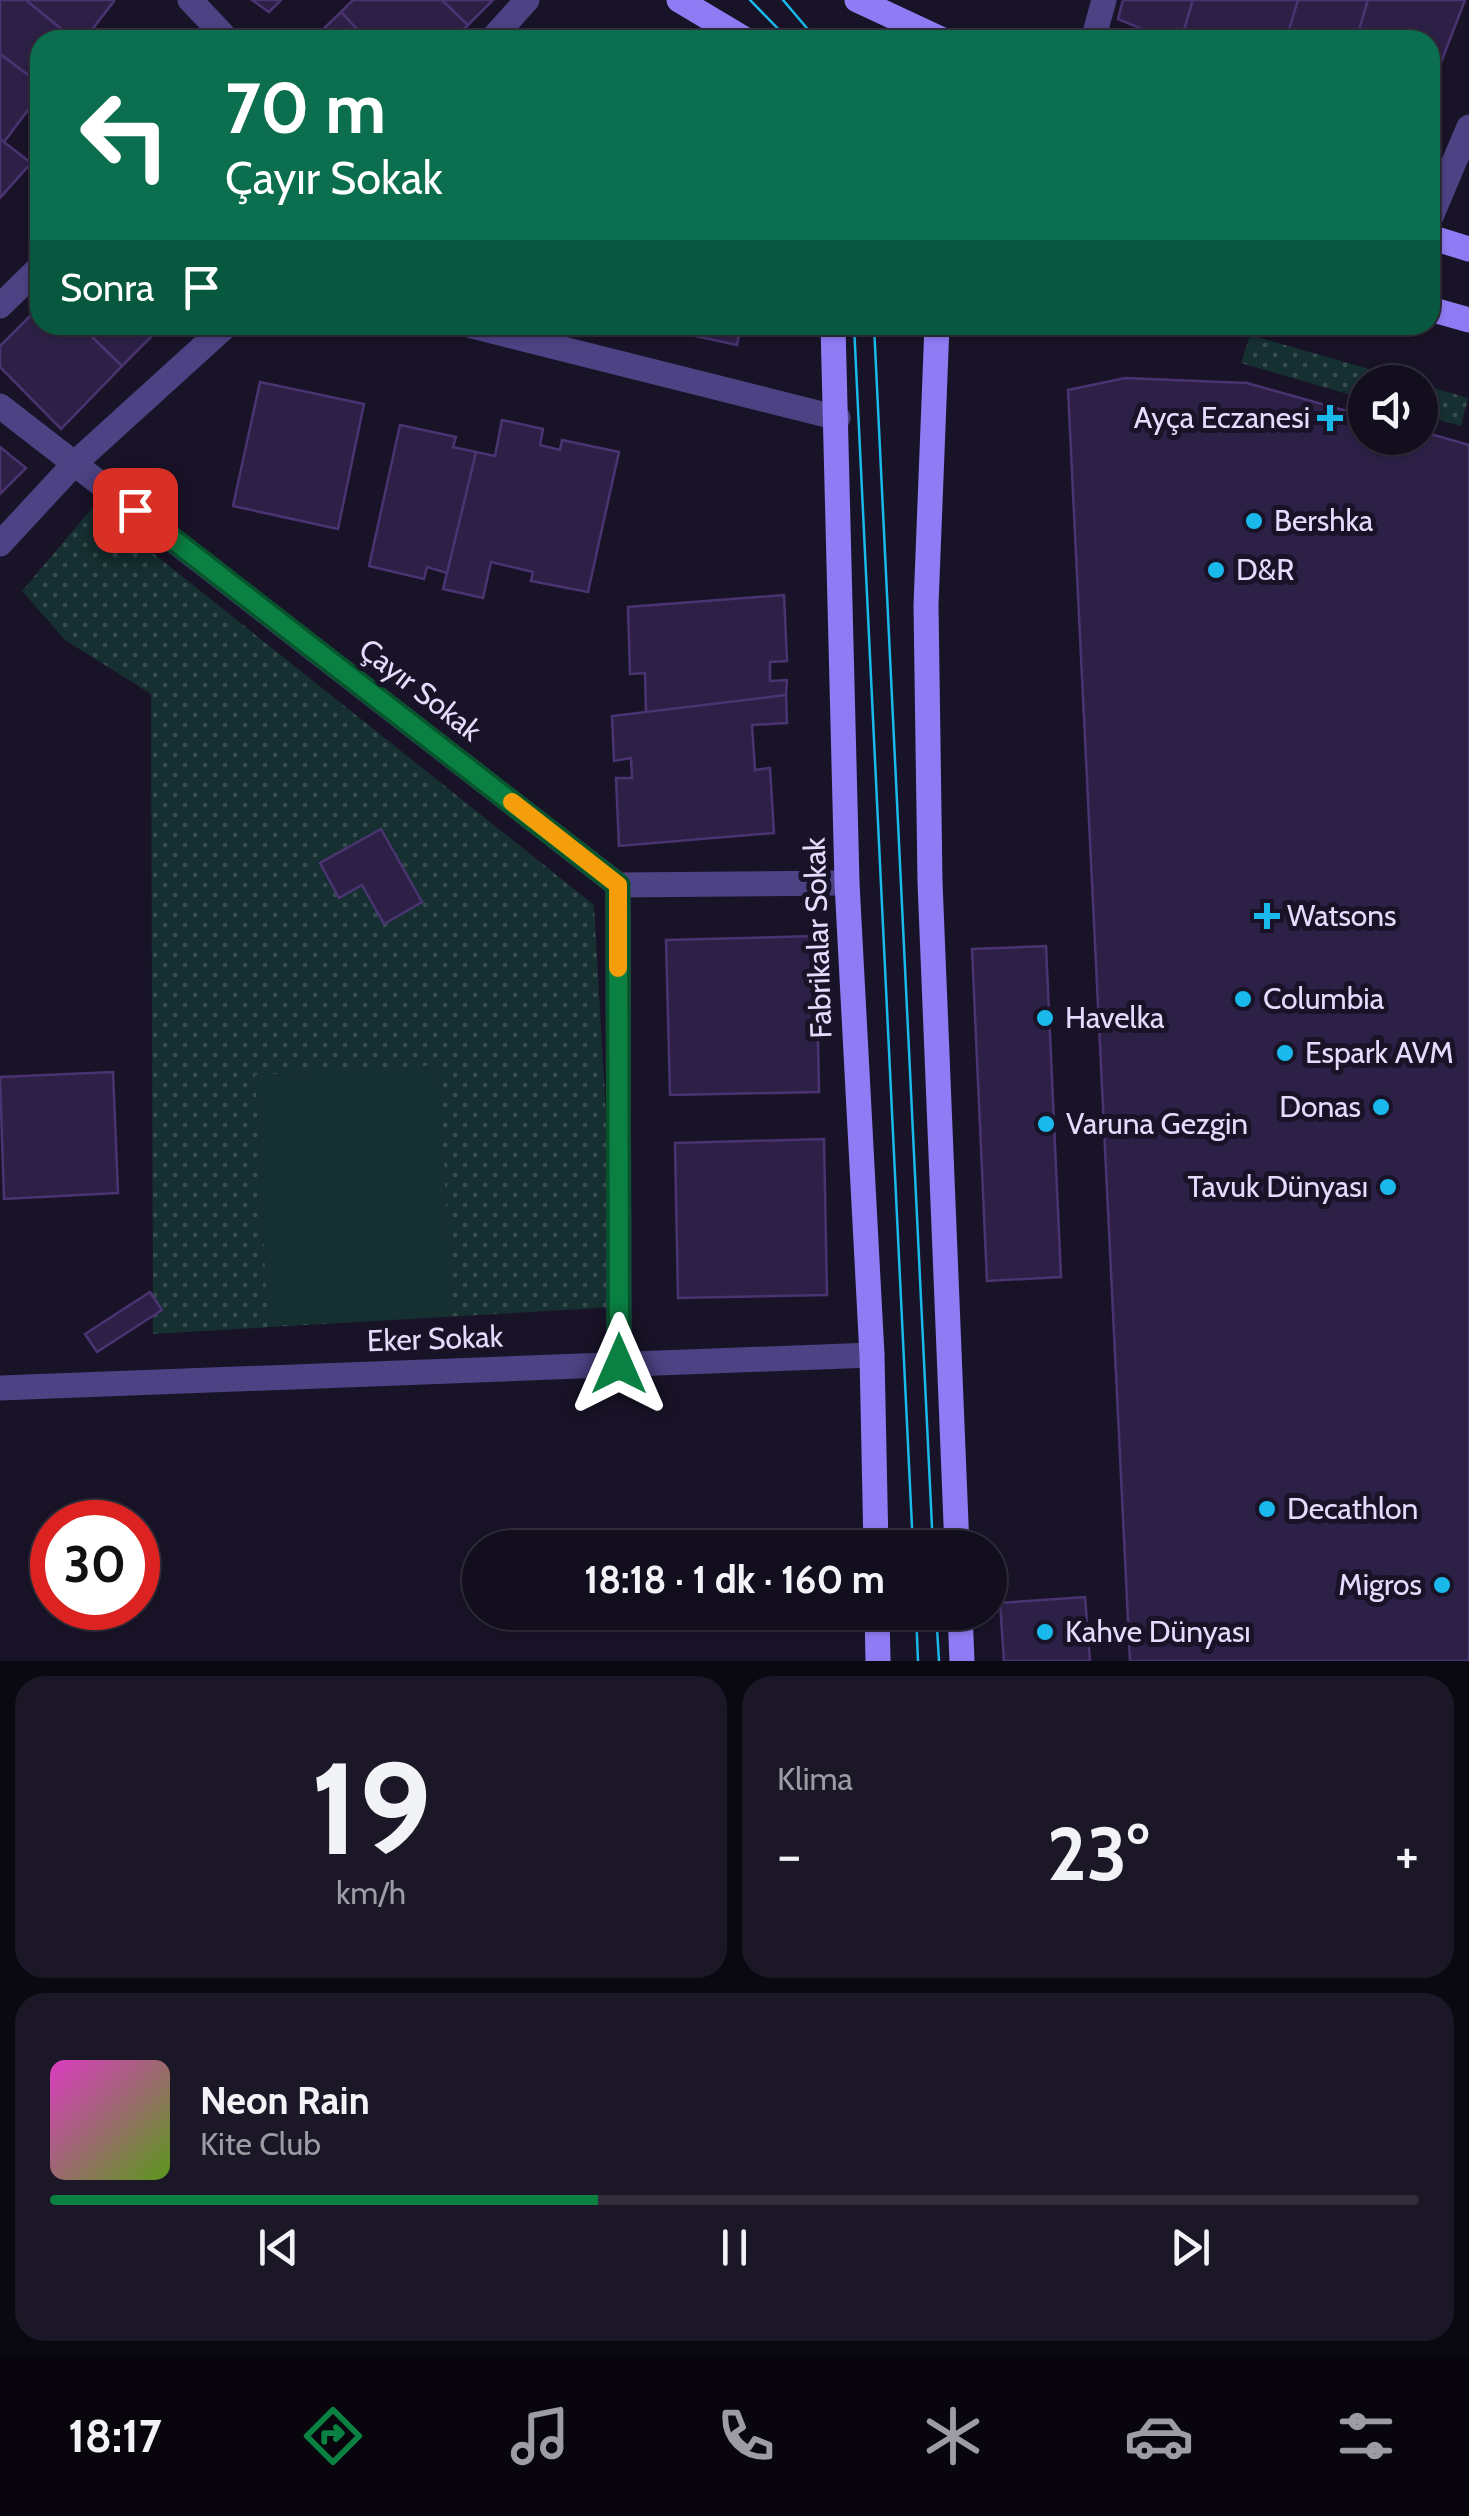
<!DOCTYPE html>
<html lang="tr">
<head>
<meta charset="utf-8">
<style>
	:root { --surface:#130e1e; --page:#1c1727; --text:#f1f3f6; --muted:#9d9ca4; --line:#322e3c; --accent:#0b8043 }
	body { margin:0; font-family:Cabin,sans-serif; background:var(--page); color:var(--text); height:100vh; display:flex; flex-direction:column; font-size:38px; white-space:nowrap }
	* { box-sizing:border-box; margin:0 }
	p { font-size:32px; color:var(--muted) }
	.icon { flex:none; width:55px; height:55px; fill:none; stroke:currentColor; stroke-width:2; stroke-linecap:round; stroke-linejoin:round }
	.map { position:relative; height:1661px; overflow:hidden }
	.side { display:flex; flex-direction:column; gap:15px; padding:15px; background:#0a0810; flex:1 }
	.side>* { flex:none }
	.hud { position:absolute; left:30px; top:30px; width:1410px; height:305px; border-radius:30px; box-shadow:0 2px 8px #0004,0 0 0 2px var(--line); background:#0b6e4f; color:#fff; overflow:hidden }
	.controls { position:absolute; left:1348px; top:365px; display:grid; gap:20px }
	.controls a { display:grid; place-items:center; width:90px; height:90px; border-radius:50%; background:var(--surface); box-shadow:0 2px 8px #0004,0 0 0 2px var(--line); font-size:50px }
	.speed { position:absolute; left:30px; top:1500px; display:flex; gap:20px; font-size:50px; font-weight:700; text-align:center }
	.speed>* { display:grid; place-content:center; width:130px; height:130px; border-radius:50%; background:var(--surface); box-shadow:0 2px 8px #0004,0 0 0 2px var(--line); line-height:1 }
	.speed .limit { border:15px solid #d22; background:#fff; color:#111 }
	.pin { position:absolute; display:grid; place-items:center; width:85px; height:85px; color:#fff; margin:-42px; border-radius:20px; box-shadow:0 5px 15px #0006 }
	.me { position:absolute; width:110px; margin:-55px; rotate:0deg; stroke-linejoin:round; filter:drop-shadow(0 0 8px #0008) }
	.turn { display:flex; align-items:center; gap:35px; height:210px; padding:0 30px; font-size:45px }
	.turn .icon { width:130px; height:130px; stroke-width:2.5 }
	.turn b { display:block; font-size:70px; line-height:85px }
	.then { display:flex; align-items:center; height:95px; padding:0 30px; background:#0003; gap:20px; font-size:38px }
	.big { font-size:75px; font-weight:700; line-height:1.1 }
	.side .tile { flex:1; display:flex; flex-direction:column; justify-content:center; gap:15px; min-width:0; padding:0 35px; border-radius:30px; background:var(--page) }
	.side .dial { align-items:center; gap:0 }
	.dial b { font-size:130px; line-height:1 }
	.song { display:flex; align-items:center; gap:30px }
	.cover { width:120px; height:120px; border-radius:15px; background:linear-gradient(135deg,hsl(310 70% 55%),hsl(90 70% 35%)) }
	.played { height:10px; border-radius:5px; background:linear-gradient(90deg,var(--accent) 40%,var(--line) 40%) }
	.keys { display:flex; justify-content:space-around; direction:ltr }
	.heat { display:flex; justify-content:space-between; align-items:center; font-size:55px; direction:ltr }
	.side .tiles { flex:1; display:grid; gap:15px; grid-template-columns:1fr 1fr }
	.tile:last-child { grid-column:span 2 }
	.trip { position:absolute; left:462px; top:1530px; width:545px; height:100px; border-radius:50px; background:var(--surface); box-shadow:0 2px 8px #0004,0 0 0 2px var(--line); font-weight:700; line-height:100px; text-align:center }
	.dock { display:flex; height:160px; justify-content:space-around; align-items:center; background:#08060c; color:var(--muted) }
	.dock .icon { width:70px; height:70px }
	.dock .on { color:var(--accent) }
	.dock b { font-size:45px; color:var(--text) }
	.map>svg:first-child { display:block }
	.green { fill:url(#green-dots) }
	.pitch { fill:#162f31 }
	.building { fill:#2d2047; stroke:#493471; stroke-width:2.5 }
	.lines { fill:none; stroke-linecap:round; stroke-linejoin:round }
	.street { stroke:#4d4283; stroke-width:25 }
	.secondary { stroke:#8f7cf4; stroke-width:25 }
	.tram { stroke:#19baeb; stroke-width:2.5 }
	.route-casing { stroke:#07532c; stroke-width:25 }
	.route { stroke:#0b8043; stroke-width:18 }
	.slow { stroke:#f59e0b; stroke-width:18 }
	.poi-dot { fill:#19baeb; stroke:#191328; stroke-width:4 }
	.labels { text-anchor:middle; stroke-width:10; stroke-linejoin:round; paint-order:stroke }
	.poi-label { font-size:30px; fill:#e4dcfc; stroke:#191328; text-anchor:start }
	.street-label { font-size:30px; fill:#e4dcfc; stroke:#191328 }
</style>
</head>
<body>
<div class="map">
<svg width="1469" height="1661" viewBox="0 0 1469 1661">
	<defs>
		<pattern id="green-dots" width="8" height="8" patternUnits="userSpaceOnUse" patternTransform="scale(2.5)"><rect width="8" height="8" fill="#162f31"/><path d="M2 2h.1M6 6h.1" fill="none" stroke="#384d50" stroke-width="1.8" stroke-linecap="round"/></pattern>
	</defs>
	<rect width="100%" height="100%" fill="#191328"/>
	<!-- green -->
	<g class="green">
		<path d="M1250,335L1415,382H1365V399L1241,363Z"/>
		<path d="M1420,384L1468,398L1461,426L1420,415Z"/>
		<path d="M94,506L594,905L617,1307L153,1334L151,694L65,640L22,591Z"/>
	</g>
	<!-- pitch -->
	<path class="pitch" d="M439,1065L452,1316L268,1326L255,1075Z"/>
	<!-- building -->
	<g class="building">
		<path d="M0,0H26L75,40H40V84L0,54Z"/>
		<path d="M26,0H113L114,1L84,40H75Z"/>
		<path d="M252,0H281L269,12Z"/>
		<path d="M353,0H442L468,25L453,40H367L341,12Z"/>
		<path d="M442,0H493L468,25Z"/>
		<path d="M1123,0H1193L1181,40H1168L1118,19Z"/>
		<path d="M1193,0H1298L1286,40H1181Z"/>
		<path d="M1298,0H1368L1356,40H1286Z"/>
		<path d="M1368,0H1465L1430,91V40H1356Z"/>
		<path d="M341,12L367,40H312Z"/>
		<path d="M0,54L40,84V94L4,142L0,139Z"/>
		<path d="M0,139L31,163L0,198Z"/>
		<path d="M40,306V325H80L122,366L61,429L0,367V346Z"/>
		<path d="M80,325H163L122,366Z"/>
		<path d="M673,325H741L737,345L672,331Z"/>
		<path d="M1125,378L1247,383L1365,416V438H1420V431L1469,445V1661H1130L1068,390Z"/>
		<path d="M260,382L364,404L338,529L233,506Z"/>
		<path d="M502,420L543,429L540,445L560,450L562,440L619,452L588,592L531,581L533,572L491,562L483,598L443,589L476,452L495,456Z"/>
		<path d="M400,425L456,437L453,447L476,452L447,573L427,567L424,579L369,566Z"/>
		<path d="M0,447L26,468L0,494Z"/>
		<path d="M784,595L787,661L770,662V681L787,680L786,695L646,714L645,673L630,674L628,607Z"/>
		<path d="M786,695L787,723L752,725L755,770L770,768L774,833L619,846L616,778H632L631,758L614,761L612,716Z"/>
		<path d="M381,829L422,902L384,924L362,885L339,898L320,863Z"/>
		<path d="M816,936L819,1092L670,1095L666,940Z"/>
		<path d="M1046,946L1061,1277L987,1281L972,949Z"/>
		<path d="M113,1072L118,1193L4,1199L0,1077Z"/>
		<path d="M824,1139L827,1295L678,1298L675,1143Z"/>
		<path d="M150,1292L162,1310L97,1352L85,1334Z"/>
		<path d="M1085,1597L1090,1661H1004L1000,1603Z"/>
	</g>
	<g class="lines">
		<!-- street -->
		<g class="street">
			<path d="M190,0L228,40"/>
			<path d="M491,40L527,0"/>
			<path d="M1093,40L1104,0"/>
			<path d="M1430,219L1469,127"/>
			<path d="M0,306L40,267"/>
			<path d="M468,325L838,418"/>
			<path d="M0,406L618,885L847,883"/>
			<path d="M0,544L75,463L227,325"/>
			<path d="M618,885L619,1364"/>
			<path d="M0,1388L872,1355"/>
		</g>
		<!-- secondary -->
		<g class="secondary">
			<path d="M679,0L746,40"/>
			<path d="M857,0L943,40"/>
			<path d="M1430,237L1469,249"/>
			<path d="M1430,309L1469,320"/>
			<path d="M833,325L847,883L872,1355L876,1548"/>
			<path d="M937,325L926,605L930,882L957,1548"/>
			<path d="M877,1612L878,1661"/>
			<path d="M960,1612L962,1661"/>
		</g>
		<!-- tram -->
		<g class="tram">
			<path d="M750,0L789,40"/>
			<path d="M783,0L817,40"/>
			<path d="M854,325L913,1548"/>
			<path d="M874,325L933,1548"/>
			<path d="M916,1612L918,1661"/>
			<path d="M936,1612L939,1661"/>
		</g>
	</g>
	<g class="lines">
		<!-- route casing -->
		<g class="route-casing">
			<path id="route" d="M135,510L618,885L619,1364"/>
		</g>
		<!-- route -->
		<use href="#route" class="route"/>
		<!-- slow -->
		<path class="slow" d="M512,802L618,885V968"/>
	</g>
	<!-- markers -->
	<g class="poi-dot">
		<path d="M1325 403h10v10h10v10h-10v10h-10v-10h-10v-10h10z"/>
		<circle cx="1254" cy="521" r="10"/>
		<circle cx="1216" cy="570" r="10"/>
		<path d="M1262 901h10v10h10v10h-10v10h-10v-10h-10v-10h10z"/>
		<circle cx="1243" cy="999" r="10"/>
		<circle cx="1045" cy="1018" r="10"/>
		<circle cx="1285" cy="1053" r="10"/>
		<circle cx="1381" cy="1107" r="10"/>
		<circle cx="1046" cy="1124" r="10"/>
		<circle cx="1388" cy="1187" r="10"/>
		<circle cx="1267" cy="1509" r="10"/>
		<circle cx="1442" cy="1585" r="10"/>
		<circle cx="1045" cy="1632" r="10"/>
	</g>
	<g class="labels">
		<!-- poi labels -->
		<g class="poi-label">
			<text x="1310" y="428" text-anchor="end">Ayça Eczanesi</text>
			<text x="1274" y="531">Bershka</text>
			<text x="1236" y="580">D&amp;R</text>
			<text x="1287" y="926">Watsons</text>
			<text x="1263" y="1009">Columbia</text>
			<text x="1065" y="1028">Havelka</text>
			<text x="1305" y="1063">Espark AVM</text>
			<text x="1361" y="1117" text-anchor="end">Donas</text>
			<text x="1066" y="1134">Varuna Gezgin</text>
			<text x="1368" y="1197" text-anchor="end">Tavuk Dünyası</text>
			<text x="1287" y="1519">Decathlon</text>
			<text x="1422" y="1595" text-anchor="end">Migros</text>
			<text x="1065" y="1642">Kahve Dünyası</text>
		</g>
		<!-- street labels -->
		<g class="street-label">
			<text transform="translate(420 690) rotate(38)" y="10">Çayır Sokak</text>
			<text transform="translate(818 938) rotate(-92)" y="10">Fabrikalar Sokak</text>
			<text transform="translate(435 1339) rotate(-2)" y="10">Eker Sokak</text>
		</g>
	</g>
</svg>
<div class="controls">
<a><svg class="icon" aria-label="sound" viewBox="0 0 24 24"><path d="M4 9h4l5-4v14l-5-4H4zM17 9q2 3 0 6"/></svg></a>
</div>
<div class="speed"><div class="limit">30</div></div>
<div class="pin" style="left:135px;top:510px;background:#d93025"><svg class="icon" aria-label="arrive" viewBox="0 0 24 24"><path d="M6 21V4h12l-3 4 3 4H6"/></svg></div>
<svg class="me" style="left:619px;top:1364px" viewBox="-20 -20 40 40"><path d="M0-17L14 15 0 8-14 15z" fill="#0b8043" stroke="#fff" stroke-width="4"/></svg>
<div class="trip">18:18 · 1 dk · 160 m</div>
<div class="hud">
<div class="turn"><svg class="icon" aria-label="left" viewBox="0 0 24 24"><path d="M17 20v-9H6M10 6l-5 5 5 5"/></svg><div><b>70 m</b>Çayır Sokak</div></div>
<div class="then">Sonra<svg class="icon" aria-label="arrive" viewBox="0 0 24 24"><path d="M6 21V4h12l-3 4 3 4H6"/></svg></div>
</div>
</div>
<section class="side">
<div class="tiles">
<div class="tile dial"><b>19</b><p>km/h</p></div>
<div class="tile"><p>Klima</p>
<div class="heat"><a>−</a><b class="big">23°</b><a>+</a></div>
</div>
<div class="tile">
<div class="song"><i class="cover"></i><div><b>Neon Rain</b><p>Kite Club</p></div></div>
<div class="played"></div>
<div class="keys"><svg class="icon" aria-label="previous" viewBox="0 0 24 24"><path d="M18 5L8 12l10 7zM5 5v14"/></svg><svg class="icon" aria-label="pause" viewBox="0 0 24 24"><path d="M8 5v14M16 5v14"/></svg><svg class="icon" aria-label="next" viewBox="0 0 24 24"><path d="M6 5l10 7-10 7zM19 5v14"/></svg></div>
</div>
</div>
</section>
<nav class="dock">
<b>18:17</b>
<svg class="icon on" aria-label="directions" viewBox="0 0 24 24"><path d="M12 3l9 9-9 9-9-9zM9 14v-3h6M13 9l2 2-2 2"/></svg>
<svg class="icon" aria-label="music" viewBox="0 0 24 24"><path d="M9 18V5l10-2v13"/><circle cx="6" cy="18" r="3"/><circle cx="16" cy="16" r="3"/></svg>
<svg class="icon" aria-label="phone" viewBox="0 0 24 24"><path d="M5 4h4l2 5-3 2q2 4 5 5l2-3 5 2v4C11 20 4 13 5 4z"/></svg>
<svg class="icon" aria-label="climate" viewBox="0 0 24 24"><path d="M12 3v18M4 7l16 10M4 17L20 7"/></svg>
<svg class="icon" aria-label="car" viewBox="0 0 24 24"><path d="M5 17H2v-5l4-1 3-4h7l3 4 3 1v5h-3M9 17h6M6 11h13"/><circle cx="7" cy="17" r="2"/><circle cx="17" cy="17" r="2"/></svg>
<svg class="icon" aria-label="filters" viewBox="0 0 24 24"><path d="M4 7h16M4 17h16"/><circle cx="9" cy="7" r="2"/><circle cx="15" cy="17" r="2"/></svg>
</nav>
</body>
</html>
